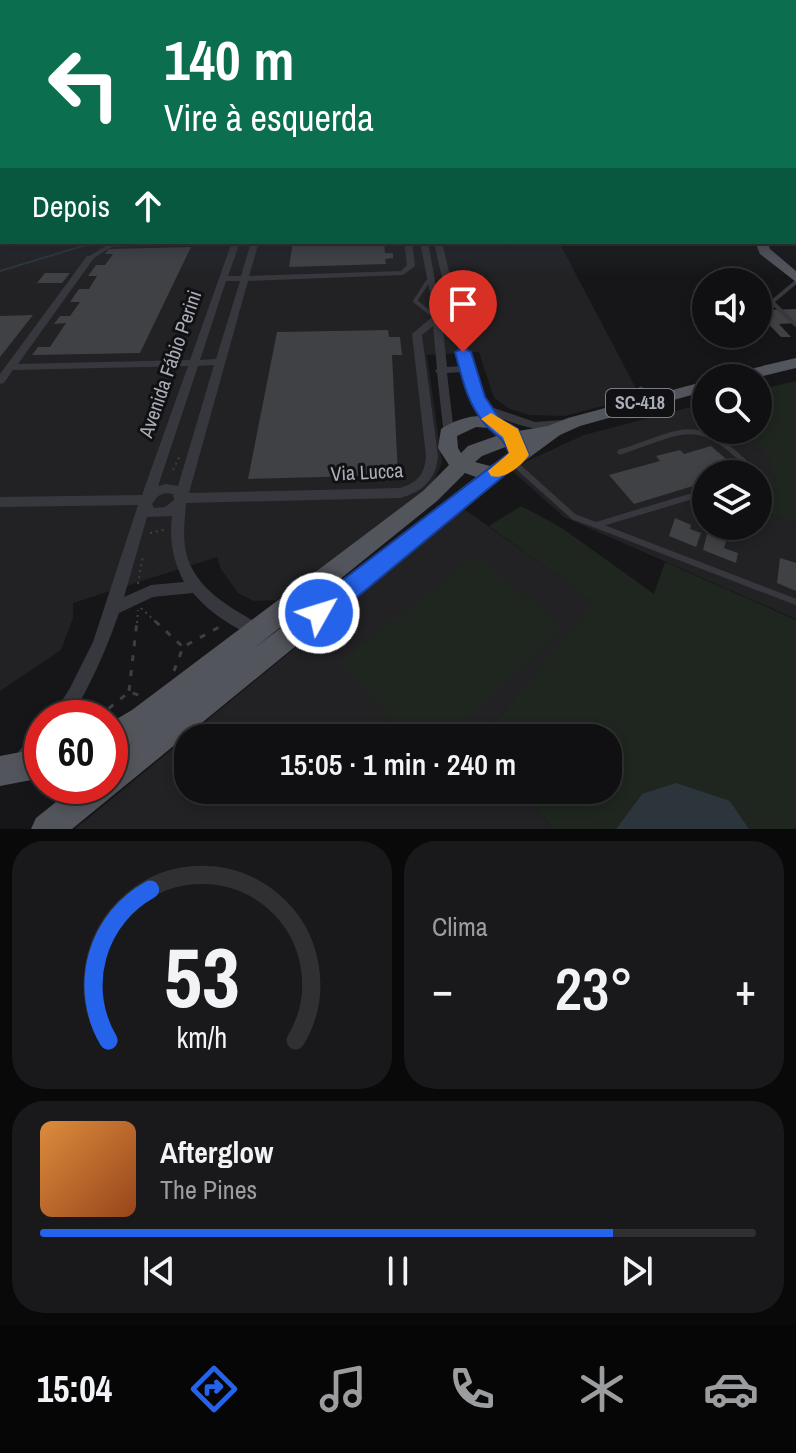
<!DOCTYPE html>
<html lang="pt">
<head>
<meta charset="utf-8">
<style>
	:root { --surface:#101012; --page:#19191b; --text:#f1f3f6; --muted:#9c9d9f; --line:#303032; --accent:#2563eb }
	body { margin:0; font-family:"Archivo Narrow",sans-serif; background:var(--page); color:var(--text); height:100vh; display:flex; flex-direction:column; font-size:30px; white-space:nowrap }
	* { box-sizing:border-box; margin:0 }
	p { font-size:26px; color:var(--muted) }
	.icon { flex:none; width:44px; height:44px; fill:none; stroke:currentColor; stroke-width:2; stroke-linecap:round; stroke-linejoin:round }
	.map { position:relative; height:829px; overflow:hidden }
	.drawer { display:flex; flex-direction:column; gap:12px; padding:12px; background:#09090a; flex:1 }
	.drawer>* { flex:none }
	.guide { position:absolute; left:0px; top:0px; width:796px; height:244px; box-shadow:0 4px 12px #0003,0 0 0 2px var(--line); background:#0b6e4f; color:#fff; overflow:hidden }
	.buttons { position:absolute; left:692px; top:268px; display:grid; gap:16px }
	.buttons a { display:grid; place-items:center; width:80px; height:80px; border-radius:50%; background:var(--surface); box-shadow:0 4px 12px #0003,0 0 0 2px var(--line); font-size:40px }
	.speed { position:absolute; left:24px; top:700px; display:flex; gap:16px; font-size:40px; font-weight:700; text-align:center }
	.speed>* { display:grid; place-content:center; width:104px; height:104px; border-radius:50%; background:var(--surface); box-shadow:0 4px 12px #0003,0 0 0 2px var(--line); line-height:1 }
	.speed .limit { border:12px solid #d22; background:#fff; color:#111 }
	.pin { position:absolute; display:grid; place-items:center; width:68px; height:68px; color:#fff; margin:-82px -34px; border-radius:50% 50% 50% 0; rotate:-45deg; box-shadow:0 0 8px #0007 }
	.pin .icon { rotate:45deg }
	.me { position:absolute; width:88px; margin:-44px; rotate:51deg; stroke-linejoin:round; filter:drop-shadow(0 0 6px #0008) }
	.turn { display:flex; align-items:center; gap:28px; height:168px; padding:0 32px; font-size:36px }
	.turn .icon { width:104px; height:104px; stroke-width:2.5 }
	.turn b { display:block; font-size:56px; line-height:68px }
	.then { display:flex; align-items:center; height:76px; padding:0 32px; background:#0003; gap:16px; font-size:30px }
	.big { font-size:60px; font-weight:600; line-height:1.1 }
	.drawer .widget { flex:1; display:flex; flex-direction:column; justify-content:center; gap:12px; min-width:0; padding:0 28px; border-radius:32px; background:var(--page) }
	.drawer .dial { align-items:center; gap:0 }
	.dial svg { height:208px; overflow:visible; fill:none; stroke:var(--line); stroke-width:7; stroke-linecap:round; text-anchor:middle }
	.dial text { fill:var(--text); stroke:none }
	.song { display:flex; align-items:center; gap:24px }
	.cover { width:96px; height:96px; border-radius:12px; background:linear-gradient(135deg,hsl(30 70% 55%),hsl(20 70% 35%)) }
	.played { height:8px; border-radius:4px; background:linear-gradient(90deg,var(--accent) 80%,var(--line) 80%) }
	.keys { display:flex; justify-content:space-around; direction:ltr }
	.heat { display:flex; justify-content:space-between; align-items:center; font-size:44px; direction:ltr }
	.drawer .tiles { flex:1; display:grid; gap:12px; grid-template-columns:1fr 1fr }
	.widget:last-child { grid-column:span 2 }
	.trip { position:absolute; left:174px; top:724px; width:448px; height:80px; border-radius:32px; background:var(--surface); box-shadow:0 4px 12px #0003,0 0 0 2px var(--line); font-weight:600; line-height:80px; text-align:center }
	.tab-bar { display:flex; height:128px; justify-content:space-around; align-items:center; background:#060607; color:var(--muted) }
	.tab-bar .icon { width:56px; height:56px }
	.tab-bar .current { color:var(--accent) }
	.tab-bar b { font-size:36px; color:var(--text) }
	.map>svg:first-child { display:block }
	.built { fill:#222225 }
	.green { fill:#1e261f }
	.water { fill:#2c353c }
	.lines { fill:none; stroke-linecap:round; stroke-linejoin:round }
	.stream { stroke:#2c353c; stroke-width:2 }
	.building { fill:#404145 }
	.path-far1 { stroke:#3d3f44; stroke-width:2; stroke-dasharray:2 4; stroke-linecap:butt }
	.path { stroke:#3d3f44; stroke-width:3; stroke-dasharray:6 9; stroke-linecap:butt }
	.lane-far2 { stroke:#37383d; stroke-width:4 }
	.lane-far1 { stroke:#37383d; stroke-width:5 }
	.lane { stroke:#37383d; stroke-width:6 }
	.street { fill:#37383d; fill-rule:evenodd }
	.primary { fill:#53555c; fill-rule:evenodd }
	.route { fill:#2563eb; stroke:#184099; stroke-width:2 }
	.slow { fill:#f59e0b }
	.labels { text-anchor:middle; stroke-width:6; stroke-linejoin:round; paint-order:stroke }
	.shield { fill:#111113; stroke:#7b7e86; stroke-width:2 }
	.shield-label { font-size:18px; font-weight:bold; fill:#a8adb8 }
	.street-label { font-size:20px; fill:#a8adb8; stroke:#111113 }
</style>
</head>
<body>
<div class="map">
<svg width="796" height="829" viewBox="0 0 796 829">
	<rect width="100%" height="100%" fill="#161618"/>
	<!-- built -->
	<g class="built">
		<path d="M0,160L2,242H559L640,396L565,416L529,415L510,409L494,398L479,352L427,355L442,463L429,490L295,591L276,600L254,601L238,593L221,569L217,557L73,603V618L61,650L0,691Z"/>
		<path d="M706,403V430H740L772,459L775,481L758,486V474H706V526H758V509L796,523V619L564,517L510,469L584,435Z"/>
		<path d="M464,509L595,602L482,738H188V790H519L554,829H75Z"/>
	</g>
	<!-- green -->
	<g class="green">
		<path d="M796,381V523L758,509V486L775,480L771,459L740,430H758V390Z"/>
		<path d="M521,506L562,528L654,594L665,562L796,620V829H749L730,801L642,794L616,829H554L519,790H608V738H482L594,602L489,526Z"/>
		<path d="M477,555L563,628L449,738H405L340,662Z"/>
	</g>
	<!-- water -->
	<path class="water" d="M676,783L730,801L749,829H616L642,794Z"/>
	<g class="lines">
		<!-- stream -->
		<path class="stream" d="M0,271L96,242"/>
	</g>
	<!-- building -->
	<g class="building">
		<path d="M293,242H384L385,253H393V258L385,259L386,264L289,267Z"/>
		<path d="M191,247L140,353L32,355L38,347H50L66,323L54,324L60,316H70L80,302H70L79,289H89L97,276H88L96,265H105L113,254H105L109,249Z"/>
		<path d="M45,273H70L62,283H37Z"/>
		<path d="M758,304L764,310L796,309V323L779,324L791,337H781L758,313Z"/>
		<path d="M33,315L0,357V316Z"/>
		<path d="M388,330L389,337H400L402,355H392L398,475L248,479L277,332Z"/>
		<path d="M711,446L740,471L706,474V482L634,504L609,475L660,461L656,456L680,450L684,454Z"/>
		<path d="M675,518L691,525L690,529L701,533L696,547L669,536Z"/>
		<path d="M707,534L726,541L724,548L738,553L736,563L703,550Z"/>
		<path d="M780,558L796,563V591L777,583Z"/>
		<path d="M308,722L322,738H290Z"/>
	</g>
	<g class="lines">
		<!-- path-far1 -->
		<g class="path-far1">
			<path d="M173,470L181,454"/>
			<path d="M150,533L167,529"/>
			<path d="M138,584L143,555"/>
			<path d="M141,608L157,623"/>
			<path d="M137,623L138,610"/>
		</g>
		<!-- path -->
		<g class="path">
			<path d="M155,621L183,647"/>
			<path d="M174,671L183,647L221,626"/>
			<path d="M129,691L137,621"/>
			<path d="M97,718L129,692L142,696"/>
		</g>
		<!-- lane-far2 -->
		<g class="lane-far2">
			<path d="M90,258L111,245L185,242"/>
			<path d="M430,278L415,301L435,317"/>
			<path d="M796,282L772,302L796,325"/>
			<path d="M450,284L463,294L455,314"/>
		</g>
		<!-- lane-far1 -->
		<g class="lane-far1">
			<path d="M641,389L647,400"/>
			<path d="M620,452C678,434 696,413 744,462"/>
		</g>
		<!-- lane -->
		<g class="lane">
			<path d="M742,460L750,468V474"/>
			<path d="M515,464L574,517L596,525L706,492"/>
			<path d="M596,525L796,602"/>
		</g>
		<!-- street -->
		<g class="street">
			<rect x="0" y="194" width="2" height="4"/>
			<path d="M232,242H240L228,276H241L251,242H259L249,276L401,271L407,265L404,242H412L415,266L403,275L248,281L189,493L400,488C417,483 425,474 426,456L412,334L432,317L431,298L420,242H428L441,315L450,313L434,242H442L477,388L488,406L535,422L563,420L569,424C548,438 515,423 494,416L499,423L497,426H489L467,388L463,372L447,373L454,433L448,437L444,436L437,373L435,371L437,369L433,326L422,335L438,456C436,480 422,492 400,498L186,503C185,517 183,532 185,547C191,587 229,607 261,625L264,630L261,635L256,637C233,628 209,612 193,593L153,597L119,613C106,650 91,685 70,718H51L70,688L93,642L138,505L0,507V497L142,495L188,366L13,370L4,383L0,384V374L87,256H90L94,258L18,364L190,360ZM226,281H240L216,359L200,360ZM451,318L462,366L447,367L442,320ZM214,365L178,486L166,484L158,486L198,366ZM166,493L173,494L174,500L165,507L154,508L152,504L158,496ZM172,516C169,540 173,560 184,582L151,585L124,597L147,517Z"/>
			<path d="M42,732V754L29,766L23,769L17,766L14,760C18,749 31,737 42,732Z"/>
		</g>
		<!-- primary -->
		<g class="primary">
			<path d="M794,197H796L794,205Z"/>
			<path d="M755,242H767L770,249L796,271V282L760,254Z"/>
			<path d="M796,358V368L755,378H727L729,374Z"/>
			<path d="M706,381V391L580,426L560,435L500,479L72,829H31L36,818L76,786H110V760L132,743L110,755V723L132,710L423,491L449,465L438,448L441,429C466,413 496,410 518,431L548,426L568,418ZM476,427L489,428L499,435L468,446L461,453L458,448L457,436ZM508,446L514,450L490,466L475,462L482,456ZM465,473L476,477L252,650L437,501Z"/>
			<path d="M42,748V778L0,786V756Z"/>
		</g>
	</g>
	<!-- sky -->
	<linearGradient id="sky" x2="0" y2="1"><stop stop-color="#0c0c0d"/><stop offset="0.58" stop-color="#363c48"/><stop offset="1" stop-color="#363c48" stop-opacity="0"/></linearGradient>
	<rect width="796" height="276" fill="url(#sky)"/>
	<!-- route -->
	<path class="route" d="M463,348L471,352L485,397L500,419L518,429L529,455L328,621L319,624L310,621L306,613L310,605L509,453C502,434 495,437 485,424C467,403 462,378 455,352Z"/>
	<!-- slow -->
	<path class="slow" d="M491,413L518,429L529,455C521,466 505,480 491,476L488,471L509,453L503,437L481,419Z"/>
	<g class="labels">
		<!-- shield labels -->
		<rect class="shield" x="606" y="389" width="68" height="28" rx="6"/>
		<g class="shield-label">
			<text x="640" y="409">SC-418</text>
		</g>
		<!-- street labels -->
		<g class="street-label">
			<text transform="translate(170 364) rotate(-71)" y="7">Avenida Fábio Perini</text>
			<text transform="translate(367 472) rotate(-3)" y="7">Via Lucca</text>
		</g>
	</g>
</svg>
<div class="buttons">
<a><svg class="icon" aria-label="sound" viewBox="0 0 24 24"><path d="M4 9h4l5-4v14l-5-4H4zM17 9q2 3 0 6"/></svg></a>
<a><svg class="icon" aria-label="search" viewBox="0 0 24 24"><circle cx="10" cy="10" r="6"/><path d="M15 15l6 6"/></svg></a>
<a><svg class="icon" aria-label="layers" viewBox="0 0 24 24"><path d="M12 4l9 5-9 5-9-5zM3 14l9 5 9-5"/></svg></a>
</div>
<div class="speed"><div class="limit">60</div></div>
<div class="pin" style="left:463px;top:352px;background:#d93025"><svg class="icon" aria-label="arrive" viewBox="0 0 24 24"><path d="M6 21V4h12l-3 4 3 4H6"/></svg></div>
<svg class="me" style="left:319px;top:613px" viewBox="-20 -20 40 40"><circle r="17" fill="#2563eb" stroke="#fff" stroke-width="3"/><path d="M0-11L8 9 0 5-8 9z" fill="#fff"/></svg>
<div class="trip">15:05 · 1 min · 240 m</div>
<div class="guide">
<div class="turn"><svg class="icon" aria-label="left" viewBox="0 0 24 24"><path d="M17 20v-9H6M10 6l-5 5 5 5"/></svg><div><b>140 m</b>Vire à esquerda</div></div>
<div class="then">Depois<svg class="icon" aria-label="ahead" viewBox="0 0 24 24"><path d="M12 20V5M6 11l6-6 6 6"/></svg></div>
</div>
</div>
<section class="drawer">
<div class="tiles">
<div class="widget dial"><svg viewBox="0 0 100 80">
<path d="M14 69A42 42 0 1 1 86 69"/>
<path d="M14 69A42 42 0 0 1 30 11" stroke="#2563eb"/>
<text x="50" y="56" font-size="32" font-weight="700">53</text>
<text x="50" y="72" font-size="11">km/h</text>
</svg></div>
<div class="widget"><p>Clima</p>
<div class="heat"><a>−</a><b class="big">23°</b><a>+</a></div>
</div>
<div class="widget">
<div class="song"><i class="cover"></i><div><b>Afterglow</b><p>The Pines</p></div></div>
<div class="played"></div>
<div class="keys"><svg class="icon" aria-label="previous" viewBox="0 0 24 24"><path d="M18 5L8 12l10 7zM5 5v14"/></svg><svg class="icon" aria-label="pause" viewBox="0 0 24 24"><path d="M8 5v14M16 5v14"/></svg><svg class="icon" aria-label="next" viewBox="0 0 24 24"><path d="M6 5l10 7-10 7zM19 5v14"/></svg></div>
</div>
</div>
</section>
<nav class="tab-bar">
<b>15:04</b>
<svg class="icon current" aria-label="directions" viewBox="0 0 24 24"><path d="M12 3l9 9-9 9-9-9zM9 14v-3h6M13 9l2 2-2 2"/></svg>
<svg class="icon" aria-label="music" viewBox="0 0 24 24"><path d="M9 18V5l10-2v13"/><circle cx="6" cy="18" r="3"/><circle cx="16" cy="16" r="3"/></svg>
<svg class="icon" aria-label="phone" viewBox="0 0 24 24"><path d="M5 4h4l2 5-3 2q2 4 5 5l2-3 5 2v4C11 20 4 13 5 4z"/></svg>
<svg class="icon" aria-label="climate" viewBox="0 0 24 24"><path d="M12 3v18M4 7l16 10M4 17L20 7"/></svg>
<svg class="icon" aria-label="car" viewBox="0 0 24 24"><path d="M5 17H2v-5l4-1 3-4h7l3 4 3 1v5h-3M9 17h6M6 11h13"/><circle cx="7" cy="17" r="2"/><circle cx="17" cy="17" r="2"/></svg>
</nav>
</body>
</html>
